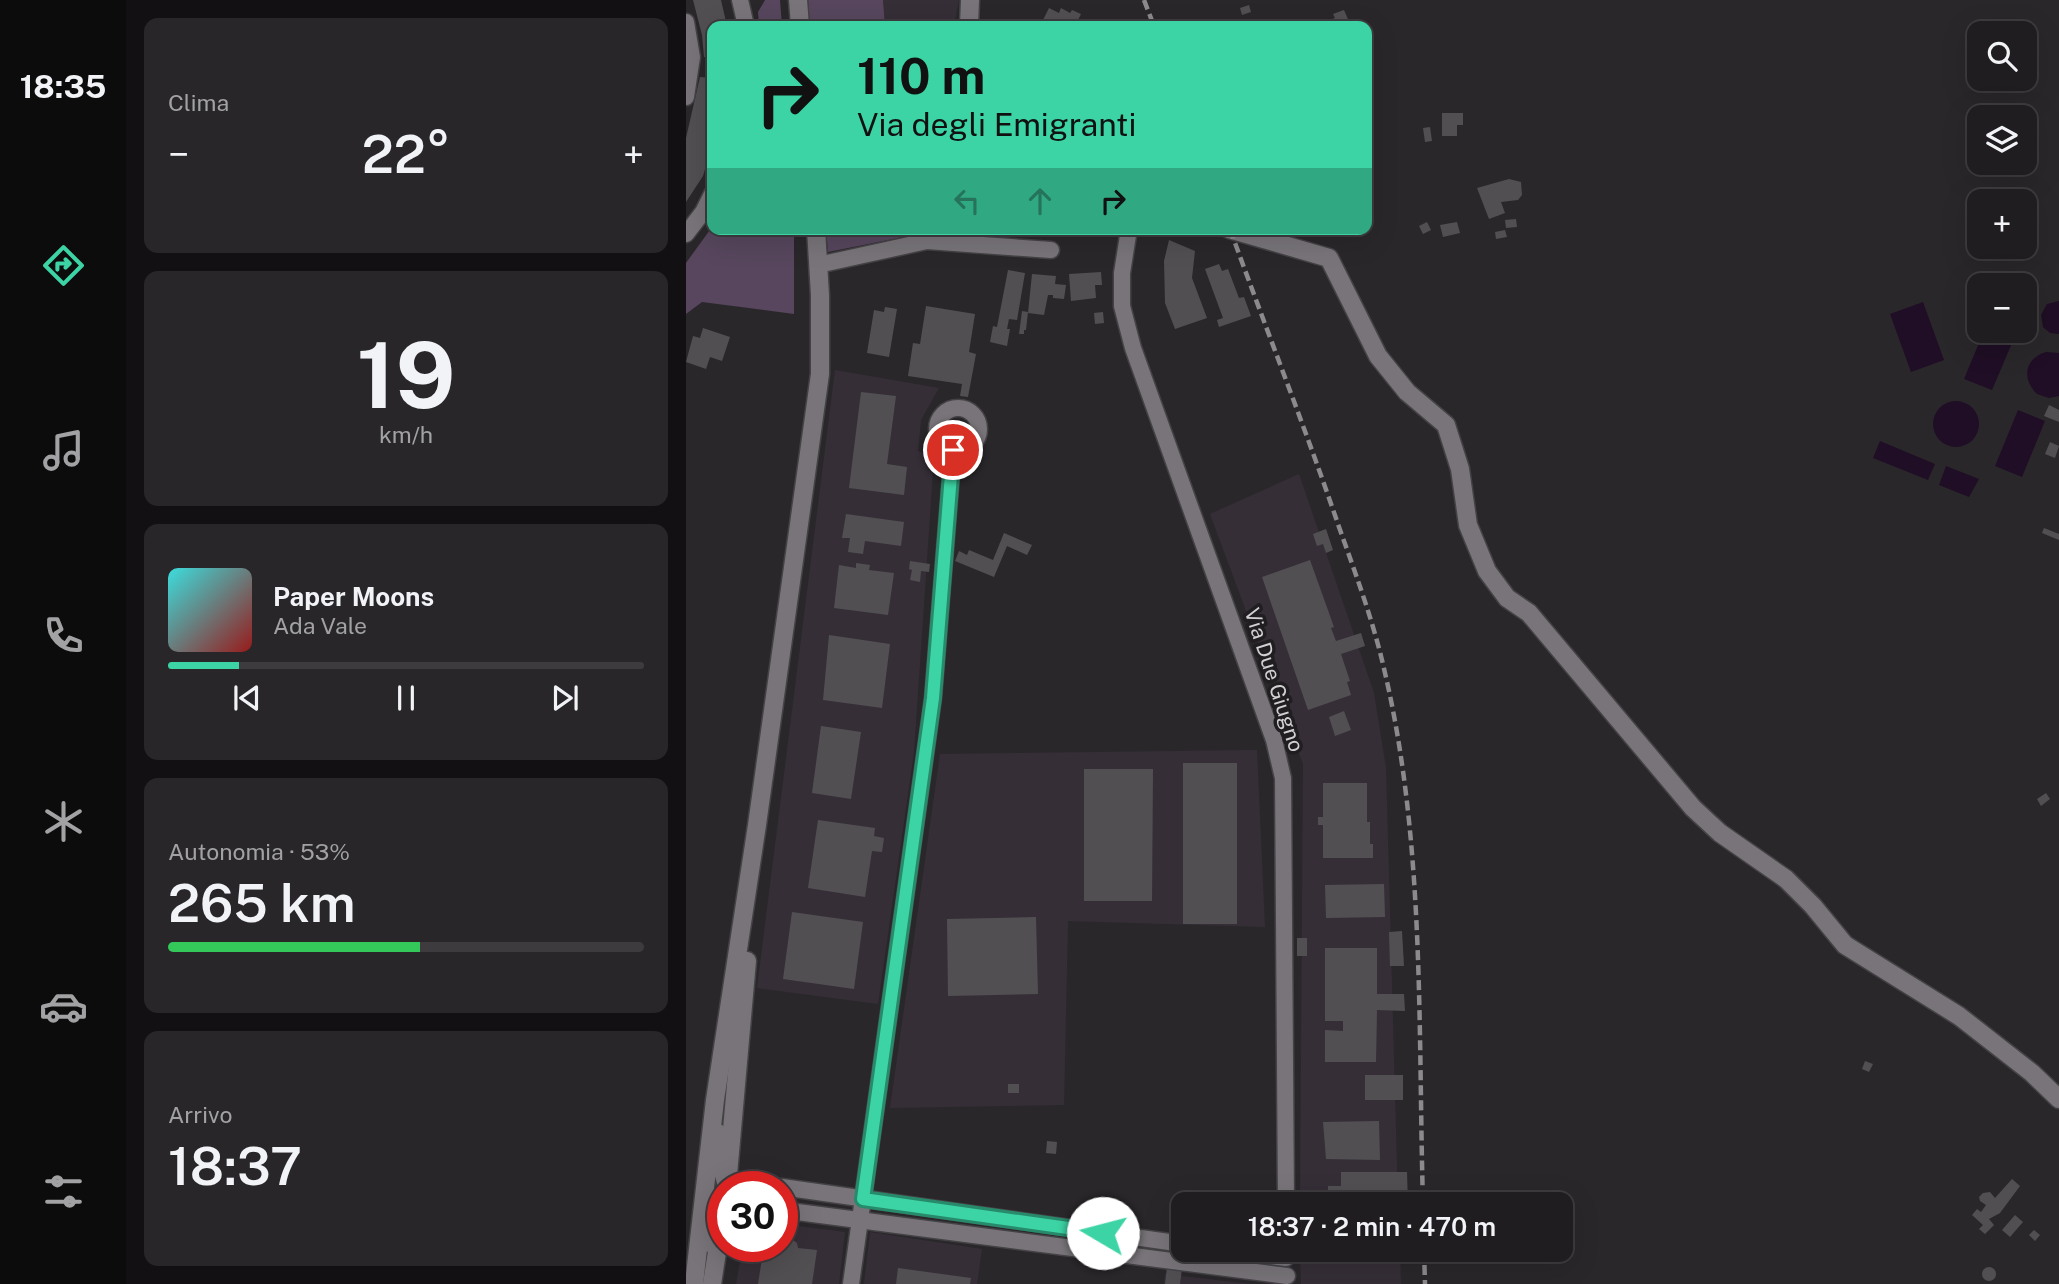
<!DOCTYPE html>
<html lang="it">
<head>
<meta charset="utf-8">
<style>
	:root { --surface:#201d20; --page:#282629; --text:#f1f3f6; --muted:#a2a2a5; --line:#3d3b3e; --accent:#3cd4a4 }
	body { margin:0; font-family:"Public Sans",sans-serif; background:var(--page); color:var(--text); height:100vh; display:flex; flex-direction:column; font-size:26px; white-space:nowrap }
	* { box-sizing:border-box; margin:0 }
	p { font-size:23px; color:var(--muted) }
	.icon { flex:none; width:38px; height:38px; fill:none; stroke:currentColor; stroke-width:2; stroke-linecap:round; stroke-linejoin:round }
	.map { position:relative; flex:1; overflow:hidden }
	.panel { display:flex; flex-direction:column; gap:18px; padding:18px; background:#121012; width:560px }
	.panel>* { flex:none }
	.top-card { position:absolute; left:21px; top:21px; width:665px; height:214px; border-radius:14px; box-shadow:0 7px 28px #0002,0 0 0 2px var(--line); background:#3cd4a4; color:#111; overflow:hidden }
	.tools { position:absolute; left:1281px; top:21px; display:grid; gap:14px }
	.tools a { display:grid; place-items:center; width:70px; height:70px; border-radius:14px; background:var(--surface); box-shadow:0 7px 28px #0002,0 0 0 2px var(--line); font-size:35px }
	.speed { position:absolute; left:21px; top:1171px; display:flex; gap:14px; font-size:35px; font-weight:700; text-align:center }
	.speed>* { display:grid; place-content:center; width:91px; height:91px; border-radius:50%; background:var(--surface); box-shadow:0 7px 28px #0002,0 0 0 2px var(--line); line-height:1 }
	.speed .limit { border:10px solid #d22; background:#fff; color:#111 }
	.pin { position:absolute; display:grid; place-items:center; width:60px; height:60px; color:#fff; margin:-30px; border:4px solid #fff; border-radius:50%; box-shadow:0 2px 7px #0007 }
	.me { position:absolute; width:77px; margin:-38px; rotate:278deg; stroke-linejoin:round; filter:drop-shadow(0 0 5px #0008) }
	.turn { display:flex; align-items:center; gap:24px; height:147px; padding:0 35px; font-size:32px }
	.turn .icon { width:91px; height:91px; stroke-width:2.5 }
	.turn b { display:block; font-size:49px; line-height:60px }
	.lanes { display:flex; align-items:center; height:66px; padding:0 35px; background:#0003; justify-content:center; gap:35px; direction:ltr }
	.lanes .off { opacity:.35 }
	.big { font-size:52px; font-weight:600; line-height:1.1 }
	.panel .card { flex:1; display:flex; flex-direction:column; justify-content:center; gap:10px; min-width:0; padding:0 24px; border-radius:14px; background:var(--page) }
	.panel .dial { align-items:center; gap:0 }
	.dial b { font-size:91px; line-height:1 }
	.song { display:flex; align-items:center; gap:21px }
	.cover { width:84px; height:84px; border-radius:10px; background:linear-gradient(135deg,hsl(180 70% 55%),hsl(0 70% 35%)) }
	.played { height:7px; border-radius:4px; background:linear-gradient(90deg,var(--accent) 15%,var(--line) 15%) }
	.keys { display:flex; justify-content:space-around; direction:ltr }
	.heat { display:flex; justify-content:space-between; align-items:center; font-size:38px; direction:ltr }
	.charge { height:10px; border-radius:5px; background:linear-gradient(90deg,#34c759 53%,var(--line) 0) }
	.trip { position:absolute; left:485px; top:1192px; width:402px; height:70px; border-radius:14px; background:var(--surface); box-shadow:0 7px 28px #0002,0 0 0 2px var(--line); font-weight:600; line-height:70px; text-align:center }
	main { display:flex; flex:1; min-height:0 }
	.tabs { display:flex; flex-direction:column; width:126px; justify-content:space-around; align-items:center; background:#0d0c0d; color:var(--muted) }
	.tabs .icon { width:49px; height:49px }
	.tabs .on { color:var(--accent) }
	.tabs b { font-size:32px; color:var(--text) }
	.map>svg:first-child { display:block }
	.built { fill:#352e37 }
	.green { fill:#57465d }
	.water { fill:#1f0e25 }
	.building { fill:#524f53 }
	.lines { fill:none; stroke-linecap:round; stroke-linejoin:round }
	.street-casing { stroke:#444245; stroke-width:19 }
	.secondary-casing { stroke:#444245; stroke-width:21 }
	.street { stroke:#787479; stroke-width:16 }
	.secondary { stroke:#787479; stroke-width:18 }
	.rail { stroke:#8d8a8e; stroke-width:4.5; stroke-dasharray:10 5; stroke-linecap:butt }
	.route-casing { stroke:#278a6b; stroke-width:18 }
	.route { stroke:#3cd4a4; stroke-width:12 }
	.labels { text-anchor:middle; stroke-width:7; stroke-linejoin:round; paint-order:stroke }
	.street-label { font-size:21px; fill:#d2d0d3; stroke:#201e21 }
</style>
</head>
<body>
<main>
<nav class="tabs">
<b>18:35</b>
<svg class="icon on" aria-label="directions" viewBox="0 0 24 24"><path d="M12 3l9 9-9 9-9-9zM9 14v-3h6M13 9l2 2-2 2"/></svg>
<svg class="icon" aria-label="music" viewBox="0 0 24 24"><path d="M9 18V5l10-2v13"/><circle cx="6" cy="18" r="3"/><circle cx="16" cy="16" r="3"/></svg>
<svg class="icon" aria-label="phone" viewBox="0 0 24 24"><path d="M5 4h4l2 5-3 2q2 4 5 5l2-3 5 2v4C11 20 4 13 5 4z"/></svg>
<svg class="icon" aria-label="climate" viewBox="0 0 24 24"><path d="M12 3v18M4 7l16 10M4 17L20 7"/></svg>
<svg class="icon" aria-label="car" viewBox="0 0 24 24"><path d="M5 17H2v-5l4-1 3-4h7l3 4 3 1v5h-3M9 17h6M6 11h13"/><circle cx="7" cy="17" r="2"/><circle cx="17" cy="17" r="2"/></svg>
<svg class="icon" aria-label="filters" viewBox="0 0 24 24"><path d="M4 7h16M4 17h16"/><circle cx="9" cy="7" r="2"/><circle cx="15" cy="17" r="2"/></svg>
</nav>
<section class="panel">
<div class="card"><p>Clima</p>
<div class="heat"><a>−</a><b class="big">22°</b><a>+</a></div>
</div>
<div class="card dial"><b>19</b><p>km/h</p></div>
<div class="card">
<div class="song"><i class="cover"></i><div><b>Paper Moons</b><p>Ada Vale</p></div></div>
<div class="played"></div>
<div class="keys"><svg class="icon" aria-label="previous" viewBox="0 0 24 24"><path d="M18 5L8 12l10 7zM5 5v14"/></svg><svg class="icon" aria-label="pause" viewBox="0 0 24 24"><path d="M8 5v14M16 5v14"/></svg><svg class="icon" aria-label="next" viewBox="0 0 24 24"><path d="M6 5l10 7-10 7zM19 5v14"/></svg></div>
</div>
<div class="card"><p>Autonomia · 53%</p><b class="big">265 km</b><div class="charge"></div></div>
<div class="card"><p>Arrivo</p><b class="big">18:37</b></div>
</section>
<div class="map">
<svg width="1373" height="1284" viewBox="0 0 1373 1284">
	<rect width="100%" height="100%" fill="#2a272b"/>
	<!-- built -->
	<g class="built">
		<path d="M197,0H273L268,26H199Z"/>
		<path d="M149,370L253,388L235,420L232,451L248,456L228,752L192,1004L71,988Z"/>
		<path d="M613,474L688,693L700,768L712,1204H614L617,764L524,514Z"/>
		<path d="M571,750L579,927L382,921L378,1105L204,1108L254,754Z"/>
		<path d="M96,1224L159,1232L153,1284H50L57,1246H96Z"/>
		<path d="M184,1232L296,1249L291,1284H178Z"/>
		<path d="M614,1250H714L715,1284H615Z"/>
		<path d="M479,1274L564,1284H478Z"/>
	</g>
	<!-- green -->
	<g class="green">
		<path d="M79,0H94L96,26H73L72,12Z"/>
		<path d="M122,0H197L199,26H124Z"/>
		<path d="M26,227V229H108V314L16,302L0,314V263Z"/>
		<path d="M140,229H258L142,252Z"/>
	</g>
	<!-- water -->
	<g class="water">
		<path d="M1373,301V334L1364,333L1357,327L1355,315L1361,304Z"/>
		<path d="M1237,302L1258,360L1225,372L1204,314Z"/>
		<path d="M1298,331H1317L1329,336L1306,390L1278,379Z"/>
		<path d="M1360,352L1373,353V396L1363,398L1351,394C1335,379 1339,358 1360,352Z"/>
		<circle cx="1270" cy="424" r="23"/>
		<path d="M1332,410L1359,421L1336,477L1309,466Z"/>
		<path d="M1194,441L1249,464L1242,480L1187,458Z"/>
		<path d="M1260,466L1293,479L1283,497L1253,485Z"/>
	</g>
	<!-- building -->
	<g class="building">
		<path d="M7,0H35L41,26H26V57H18L16,35Z"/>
		<path d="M563,5L565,12L556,15L554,8Z"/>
		<path d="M363,8L373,13L375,8L384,13L386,10L395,14L389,26H354Z"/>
		<path d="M658,10L665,26H628L649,18L647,14Z"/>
		<path d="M14,77L26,78V144L17,176L0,202V138Z"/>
		<path d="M756,113H777V125H771V136H756Z"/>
		<path d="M744,127L746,141L739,142L737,128Z"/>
		<path d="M823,179L835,182L836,195L832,200L815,202L819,213L803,219L791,188Z"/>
		<path d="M830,219L831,227L820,228L819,220Z"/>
		<path d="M741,222L745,230L737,234L733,226Z"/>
		<path d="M771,222L774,233L757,237L754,225Z"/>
		<path d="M384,229H403L401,235Z"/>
		<path d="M819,230L821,237L810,239L809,232Z"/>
		<path d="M483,240L509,251L506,278L521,318L489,329L479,303L478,261Z"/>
		<path d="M533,264L536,271L542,269L553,298L558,297L565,316L533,327L531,320L537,318L519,269Z"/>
		<path d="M322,270L339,273L331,320L323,319L321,329H324L321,346L304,342L307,326L311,327Z"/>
		<path d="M415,272L416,285H409L410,298L385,301L383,274Z"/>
		<path d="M346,274L370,276L369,284L380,285L378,299L367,298V295H362L358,315L342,313Z"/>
		<path d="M240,306L289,314L283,352L290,354L282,397L274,396L276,384L222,376L227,343L234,344Z"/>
		<path d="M199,307L211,309L203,357L181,353L188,310L198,312Z"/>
		<path d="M336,311L342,312L340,330H338V334H333Z"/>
		<path d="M417,312L418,323L409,324L408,313Z"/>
		<path d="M17,328L44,337L36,361L24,357L20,369L0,362L7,336L14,338Z"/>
		<path d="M175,392L210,396L201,464L221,467L218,495L163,488Z"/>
		<path d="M1363,405L1373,410V422L1358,416Z"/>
		<path d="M1364,442L1373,446L1369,458L1359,454Z"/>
		<path d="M160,514L218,522L215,546L179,541L177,554L162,552L164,538H156Z"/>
		<path d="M1358,528L1373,534V540L1356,533Z"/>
		<path d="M640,529L647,550L640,553L637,544L631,546L627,534Z"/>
		<path d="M318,533L346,545L341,555L321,546L308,577L269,561L273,551L281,555L283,550L307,560Z"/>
		<path d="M624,560L648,627L645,628L650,641L675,633L679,646L655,654L664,681L661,682L665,695L622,710L576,577Z"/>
		<path d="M224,561L244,564L243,572L235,571L234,582L224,580L226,570L223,569Z"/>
		<path d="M170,563L184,565L183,570L208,573L202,615L148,608L153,565L170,568Z"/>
		<path d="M143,635L204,644L196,708L137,700Z"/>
		<path d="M658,711L665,730L649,736L643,717Z"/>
		<path d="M135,726L175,732L165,799L126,793Z"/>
		<rect x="497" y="763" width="54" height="161"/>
		<path d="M398,769H467L466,901H398Z"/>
		<path d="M637,783H681V822H684V844H687V858H637V825H632V817H637Z"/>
		<path d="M1360,793L1364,799L1355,806L1351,799Z"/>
		<path d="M132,820L189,828L188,836L198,838L196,852L186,851L179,897L122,888Z"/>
		<path d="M698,884L699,917L640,918L639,885Z"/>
		<path d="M106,912L177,922L168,989L97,979Z"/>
		<path d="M350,917L352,994L262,996L261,919Z"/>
		<path d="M716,931L718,966H704L703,932Z"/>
		<rect x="611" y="938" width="10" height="18"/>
		<path d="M639,948H691V994H718L719,1011L691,1010L690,1062H639V1030L657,1031V1021H639Z"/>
		<path d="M1179,1061L1187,1064L1183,1072L1176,1069Z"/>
		<rect x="679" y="1075" width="38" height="25"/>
		<rect x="322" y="1084" width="11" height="9"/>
		<path d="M693,1121L694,1160L640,1159L637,1122Z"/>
		<path d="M361,1141L371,1142L370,1154L360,1153Z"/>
		<path d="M655,1172H721L722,1204H642V1186H655Z"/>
		<path d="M1326,1179L1334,1186L1314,1213L1303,1219L1308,1225L1299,1234L1293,1229L1297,1225L1286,1215L1291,1209L1295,1212L1300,1205L1294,1201L1293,1197L1297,1193L1304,1192L1309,1198Z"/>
		<path d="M1329,1215L1337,1222L1324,1237L1316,1230Z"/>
		<path d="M1348,1230L1354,1235L1349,1241L1343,1235Z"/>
		<path d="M105,1239L111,1243L112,1248L131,1250L126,1284H72L78,1246H96L99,1241Z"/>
		<path d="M481,1267L496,1269L494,1284H479Z"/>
		<circle cx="1303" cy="1274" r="7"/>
		<path d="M212,1268L285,1278L284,1284H210Z"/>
	</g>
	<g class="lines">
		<!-- street casing -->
		<g class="street-casing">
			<g id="street">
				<path d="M54,0L60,26"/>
				<path d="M0,22L6,57L0,97"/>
				<path d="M443,229L436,273V306L447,348L588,740L597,778L600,1204"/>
				<path d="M0,234L17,212L26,194"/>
				<path d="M132,265L241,241L365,250"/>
				<circle cx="272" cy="429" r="21"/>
				<path d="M32,1132V1157L39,1182"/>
				<path d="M44,1186L51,1181L90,1186"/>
				<path d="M96,1187L497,1244"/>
				<path d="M96,1210L601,1276"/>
				<path d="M20,1244L22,1227L37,1193"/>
				<path d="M537,1250L600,1258"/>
				<path d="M165,1284L247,698L267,450"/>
			</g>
		</g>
		<!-- secondary casing -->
		<g class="secondary-casing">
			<g id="secondary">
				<path d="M112,0L114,26"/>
				<path d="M283,26L284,0"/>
				<path d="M543,229L643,258L692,356L721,392L760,425L774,469L782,525L801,571L821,598L843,613L1007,808L1034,833L1100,879L1127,906L1159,945L1273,1016L1346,1073L1373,1099"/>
				<path d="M41,1186L61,961"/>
				<path d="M8,1284L29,1100L71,825L134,374V295L130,229"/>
				<path d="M26,1284L37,1214"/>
			</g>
		</g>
		<!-- street -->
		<use href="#street" class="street"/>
		<!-- secondary -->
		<use href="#secondary" class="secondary"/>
		<!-- rail -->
		<g class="rail">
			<path d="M458,0L468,26"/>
			<path d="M544,229C580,329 619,427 653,527C670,575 688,623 699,673C739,844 732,1029 737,1204"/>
			<path d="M738,1250L739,1284"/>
		</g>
	</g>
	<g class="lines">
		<!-- route casing -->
		<g class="route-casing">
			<path id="route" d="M267,450L247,698L177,1199L417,1233"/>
		</g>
		<!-- route -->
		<use href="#route" class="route"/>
	</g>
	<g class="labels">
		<!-- street labels -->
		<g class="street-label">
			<text transform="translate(588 680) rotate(72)" y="7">Via Due Giugno</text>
		</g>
	</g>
</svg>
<div class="tools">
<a><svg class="icon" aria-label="search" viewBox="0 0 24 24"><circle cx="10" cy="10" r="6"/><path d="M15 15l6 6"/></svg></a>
<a><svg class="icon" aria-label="layers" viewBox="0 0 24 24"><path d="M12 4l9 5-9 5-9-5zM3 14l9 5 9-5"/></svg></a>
<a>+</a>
<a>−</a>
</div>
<div class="speed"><div class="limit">30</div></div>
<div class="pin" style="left:267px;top:450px;background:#d93025"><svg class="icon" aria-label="arrive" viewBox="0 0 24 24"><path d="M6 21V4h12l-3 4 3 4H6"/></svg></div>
<svg class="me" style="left:417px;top:1233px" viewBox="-20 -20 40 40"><circle r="19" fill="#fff"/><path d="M0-13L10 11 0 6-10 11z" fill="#3cd4a4"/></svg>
<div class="trip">18:37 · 2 min · 470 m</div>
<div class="top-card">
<div class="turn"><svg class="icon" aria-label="right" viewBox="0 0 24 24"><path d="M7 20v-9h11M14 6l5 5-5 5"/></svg><div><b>110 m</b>Via degli Emigranti</div></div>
<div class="lanes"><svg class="icon off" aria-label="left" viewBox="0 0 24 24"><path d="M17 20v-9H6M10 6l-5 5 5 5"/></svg><svg class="icon off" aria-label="ahead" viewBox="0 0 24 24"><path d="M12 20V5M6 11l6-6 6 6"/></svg><svg class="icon" aria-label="right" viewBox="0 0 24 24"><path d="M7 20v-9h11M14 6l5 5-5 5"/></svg></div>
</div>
</div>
</main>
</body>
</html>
